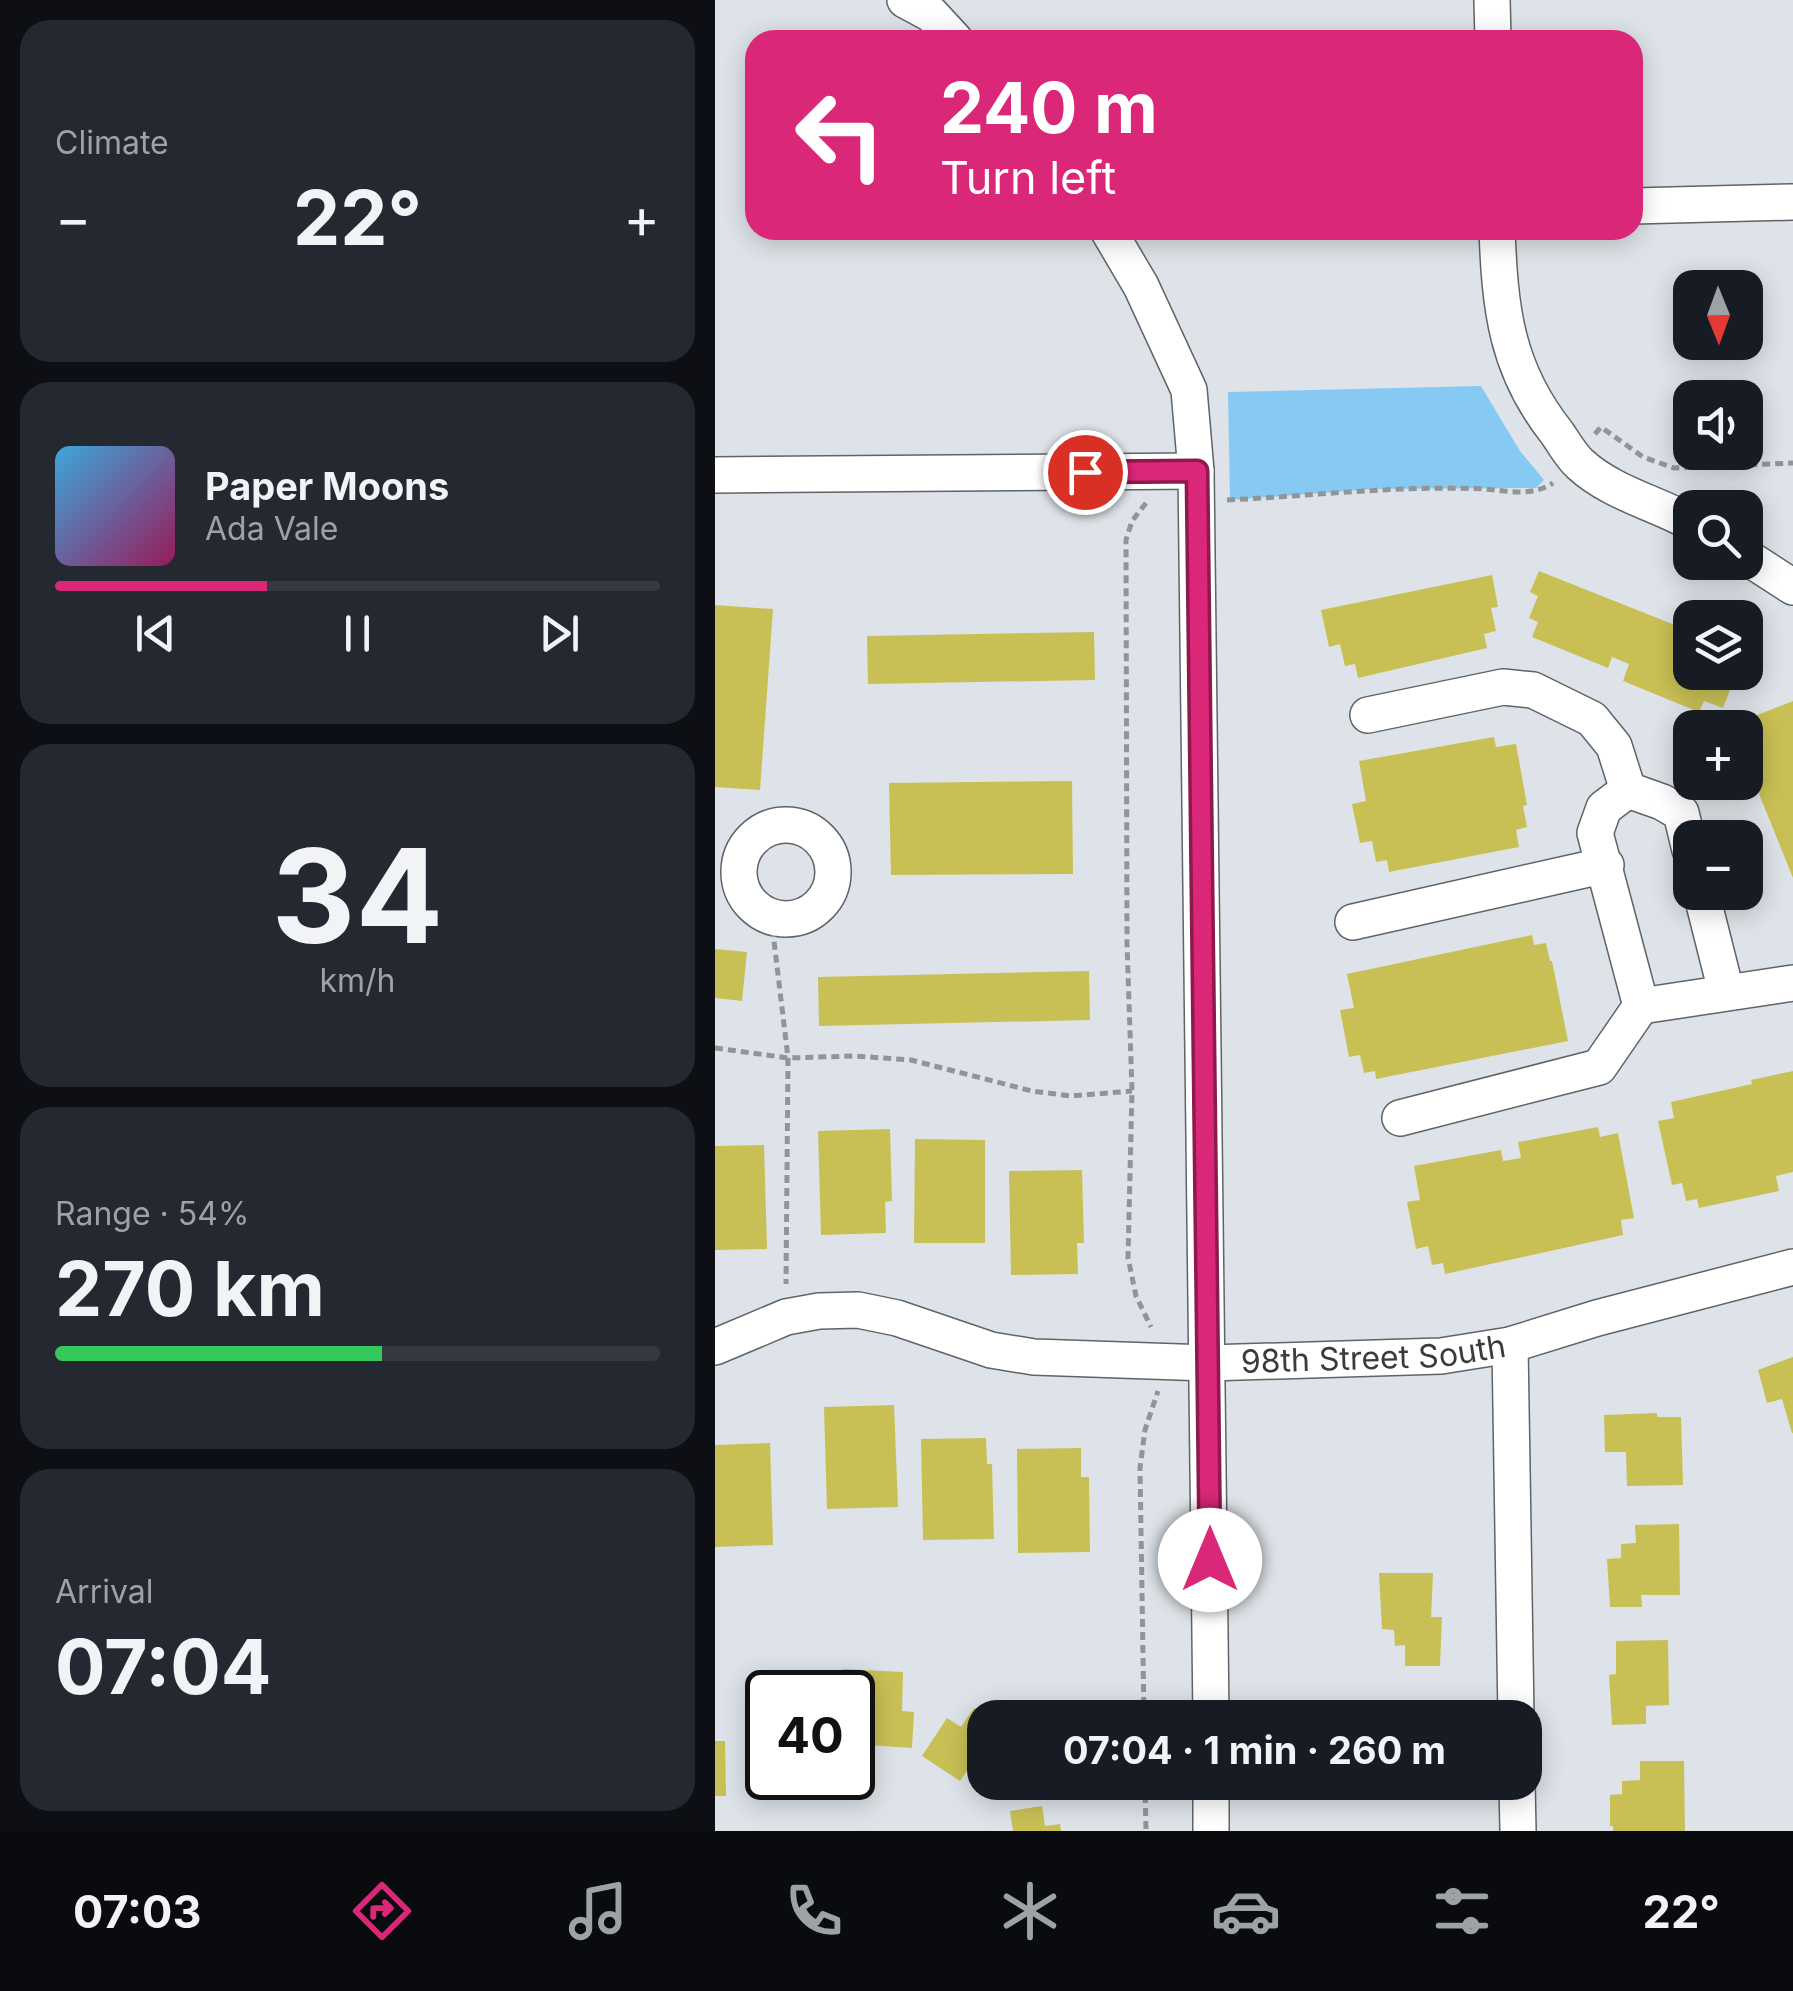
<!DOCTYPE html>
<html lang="en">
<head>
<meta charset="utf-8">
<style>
	:root { --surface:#171b24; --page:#242831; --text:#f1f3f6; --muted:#9ea1a6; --line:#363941; --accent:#db2777 }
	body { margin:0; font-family:Inter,sans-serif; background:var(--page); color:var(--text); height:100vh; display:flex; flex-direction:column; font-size:38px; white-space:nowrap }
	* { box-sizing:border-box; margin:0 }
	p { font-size:32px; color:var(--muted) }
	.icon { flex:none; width:55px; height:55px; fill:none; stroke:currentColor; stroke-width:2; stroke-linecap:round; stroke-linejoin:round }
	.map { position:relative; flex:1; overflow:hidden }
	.panel { display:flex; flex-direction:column; gap:20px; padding:20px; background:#0d0f14; width:715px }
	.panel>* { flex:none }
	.hud { position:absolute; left:30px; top:30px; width:898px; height:210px; border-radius:30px; box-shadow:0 5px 25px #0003; background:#db2777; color:#fff; overflow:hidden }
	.needle { width:65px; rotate:179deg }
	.controls { position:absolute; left:958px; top:270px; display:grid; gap:20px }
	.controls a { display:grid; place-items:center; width:90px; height:90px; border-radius:20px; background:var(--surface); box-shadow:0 5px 25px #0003; font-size:50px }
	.speed { position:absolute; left:30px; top:1670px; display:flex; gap:20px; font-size:50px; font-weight:700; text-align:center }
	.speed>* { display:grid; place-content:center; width:130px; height:130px; border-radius:50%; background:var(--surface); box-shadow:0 5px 25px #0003; line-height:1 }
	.speed .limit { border:5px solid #111; border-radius:15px; background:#fff; color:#111 }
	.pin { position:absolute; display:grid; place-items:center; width:85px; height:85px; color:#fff; margin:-42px; border:5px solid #fff; border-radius:50%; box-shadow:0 2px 10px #0007 }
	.me { position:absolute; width:110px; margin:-55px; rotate:0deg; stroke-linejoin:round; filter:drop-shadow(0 0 8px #0008) }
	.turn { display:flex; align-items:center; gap:35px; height:210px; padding:0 30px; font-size:45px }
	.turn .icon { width:130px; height:130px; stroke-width:2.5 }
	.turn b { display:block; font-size:70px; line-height:85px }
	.big { font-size:75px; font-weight:700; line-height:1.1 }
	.panel .tile { flex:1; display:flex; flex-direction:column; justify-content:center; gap:15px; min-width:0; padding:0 35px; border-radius:30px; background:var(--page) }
	.panel .dial { align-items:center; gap:0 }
	.dial b { font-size:130px; line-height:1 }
	.song { display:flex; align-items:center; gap:30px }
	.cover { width:120px; height:120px; border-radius:15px; background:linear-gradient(135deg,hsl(200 70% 55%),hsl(330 70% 35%)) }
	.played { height:10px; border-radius:5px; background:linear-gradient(90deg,var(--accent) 35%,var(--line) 35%) }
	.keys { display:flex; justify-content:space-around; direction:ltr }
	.heat { display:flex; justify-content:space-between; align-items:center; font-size:55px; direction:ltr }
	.charge { height:15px; border-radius:8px; background:linear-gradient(90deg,#34c759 54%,var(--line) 0) }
	.trip { position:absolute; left:252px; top:1700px; width:575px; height:100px; border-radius:30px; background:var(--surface); box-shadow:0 5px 25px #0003; font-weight:700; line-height:100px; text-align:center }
	.menu { display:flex; height:160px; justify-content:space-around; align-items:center; background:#090b0e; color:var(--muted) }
	.menu .icon { width:70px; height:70px }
	.menu .selected { color:var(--accent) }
	.menu b { font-size:45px; color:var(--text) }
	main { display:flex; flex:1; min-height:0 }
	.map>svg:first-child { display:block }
	.green { fill:#86caf4 }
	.building { fill:#c9c055 }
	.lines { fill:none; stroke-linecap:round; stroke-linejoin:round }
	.minor-casing { stroke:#5e6467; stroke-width:38 }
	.path { stroke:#919598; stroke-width:5; stroke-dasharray:8 5; stroke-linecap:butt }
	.minor { stroke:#fff; stroke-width:35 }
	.route-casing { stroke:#8e194d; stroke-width:25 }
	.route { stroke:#db2777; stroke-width:18 }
	.labels { text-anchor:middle; stroke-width:9; stroke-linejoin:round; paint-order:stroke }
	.street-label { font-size:32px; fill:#393c3d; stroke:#dde3e8 }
</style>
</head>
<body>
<main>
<section class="panel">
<div class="tile"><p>Climate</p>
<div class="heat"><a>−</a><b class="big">22°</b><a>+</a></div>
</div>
<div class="tile">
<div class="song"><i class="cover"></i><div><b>Paper Moons</b><p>Ada Vale</p></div></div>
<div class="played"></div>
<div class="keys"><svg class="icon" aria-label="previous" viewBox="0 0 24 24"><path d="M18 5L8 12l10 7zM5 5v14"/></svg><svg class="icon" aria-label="pause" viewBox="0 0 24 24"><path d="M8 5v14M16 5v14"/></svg><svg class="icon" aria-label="next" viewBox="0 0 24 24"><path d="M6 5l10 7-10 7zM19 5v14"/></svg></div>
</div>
<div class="tile dial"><b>34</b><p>km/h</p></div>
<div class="tile"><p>Range · 54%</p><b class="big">270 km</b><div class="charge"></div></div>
<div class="tile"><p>Arrival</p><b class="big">07:04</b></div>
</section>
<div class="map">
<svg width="1078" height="1831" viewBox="0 0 1078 1831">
	<rect width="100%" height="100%" fill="#dde3e8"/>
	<!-- green -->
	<path class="green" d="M766,386L805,451L829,480L821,488L658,489L515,500L513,392Z"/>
	<!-- building -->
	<g class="building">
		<path d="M824,571L975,631V672H1022L1008,708L989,701L984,712L908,681L914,664L897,657L893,668L817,637L823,622L814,618L823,596L815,592Z"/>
		<path d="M777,575L783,607L776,608L781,631L769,634L772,648L643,678L640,664L630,666L625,644L614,647L606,610Z"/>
		<path d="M0,605L58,609L45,790L0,787Z"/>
		<path d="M379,632L380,680L153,684L152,636Z"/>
		<path d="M1078,701V878L1030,759V728L1012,727Z"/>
		<path d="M779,737L781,747L801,744L812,805L808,806L812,827L801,830L804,847L674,872L672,860L661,862L657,841L645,843L637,804L651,801L644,761Z"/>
		<path d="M357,781L358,874L176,875L174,783Z"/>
		<path d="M817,935L819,945L831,943L835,961H837L853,1041L661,1079L660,1071L649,1073L645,1055L634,1057L625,1010L639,1008L632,974Z"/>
		<path d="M0,949L32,952L27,1001L0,998Z"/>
		<path d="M374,971L375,1020L104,1026L103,977Z"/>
		<path d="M1078,1071V1172L1061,1176L1064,1191L984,1208L982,1199L971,1201L967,1183L957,1185L943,1121L959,1118L956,1102L1037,1084L1036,1080Z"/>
		<path d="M883,1127L885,1137L903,1133L919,1218L906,1220L908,1235L730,1274L728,1263L717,1265L713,1246L701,1249L692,1202L705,1200L699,1166L786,1150L788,1161L806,1158L803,1142Z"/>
		<path d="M175,1129L177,1201L170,1202L171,1233L106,1235L103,1131Z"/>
		<path d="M200,1139L270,1140V1243H199Z"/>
		<path d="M49,1145L52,1249L0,1250V1146Z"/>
		<path d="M367,1170L369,1243H362L363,1274L296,1275L294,1171Z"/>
		<path d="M1078,1357V1433H1077L1067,1399L1052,1403L1043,1370Z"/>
		<path d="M179,1405L183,1507L112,1509L109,1407Z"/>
		<path d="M942,1413V1417H966L968,1485L912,1486L911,1452H890L889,1415Z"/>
		<path d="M271,1438L272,1464H277L279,1539L208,1540L206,1439Z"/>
		<path d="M55,1443L58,1545L0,1547V1445Z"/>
		<path d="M366,1448V1477H374L375,1552L303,1553L302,1449Z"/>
		<path d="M964,1524L965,1595H926L927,1607H895L892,1559L906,1558V1544L921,1543L920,1525Z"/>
		<path d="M664,1573H718L716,1617H727L725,1666H690V1645L680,1646L679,1630L667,1629Z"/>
		<path d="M953,1640L954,1705L931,1706V1724L897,1725L894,1675L901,1674V1641Z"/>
		<path d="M128,1669L188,1672L187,1711L199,1712L197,1748L151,1745L152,1730L138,1729V1692H127Z"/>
		<path d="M40,1708H52V1777H39Z"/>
		<path d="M259,1708L274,1718H270V1780L253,1769L245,1781L207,1756L232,1718L246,1727Z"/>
		<path d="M715,1709V1718H673V1710Z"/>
		<path d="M0,1741H10L11,1796H0Z"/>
		<path d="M925,1761H969L970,1831H898V1826H895V1795L907,1794V1781L925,1780Z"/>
		<path d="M670,1782H687V1789L670,1790Z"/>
		<path d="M696,1782H726L727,1797L696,1798Z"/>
		<path d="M327,1806L330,1826L345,1824L346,1831H298L295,1811Z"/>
	</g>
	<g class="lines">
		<!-- minor casing -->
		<g class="minor-casing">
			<g id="minor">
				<path d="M190,0L216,14L240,40"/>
				<path d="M777,0L778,40"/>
				<path d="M918,206L1078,202"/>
				<path d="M393,230L426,286L474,390L481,471L496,1718"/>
				<path d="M782,230C785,309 791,369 842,433C849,443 856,456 865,464C895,492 940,503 975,522"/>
				<path d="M0,475L481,471"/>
				<path d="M1030,556L1078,587"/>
				<path d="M653,715L788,687L818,690L877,719L899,746L913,790"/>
				<path d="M913,790L947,802L966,813L975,850"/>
				<circle cx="71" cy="872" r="47"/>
				<path d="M986,892L1011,991"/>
				<path d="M638,922L891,865"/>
				<path d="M926,1006L1078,983"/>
				<path d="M685,1118L884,1067L926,1006L880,833L889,808L913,790"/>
				<path d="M795,1345L801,1718"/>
				<path id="s1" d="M0,1347L71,1317L104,1311L143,1310L182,1318L276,1350L319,1357L493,1363L726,1356L795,1345L882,1318L1078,1267"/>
				<path d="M496,1782V1831"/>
				<path d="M802,1782L803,1831"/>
			</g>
		</g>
		<!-- path -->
		<g class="path">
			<path d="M880,434L886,427L928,457L959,468L1078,463"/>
			<path d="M512,500C598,496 683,485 770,489C794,491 816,497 838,483"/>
			<path d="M431,503L417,521L411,540L412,943L417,1091L413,1258L421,1296L436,1327"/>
			<path d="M56,916L73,1058L71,1284"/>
			<path d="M0,1048L73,1058L140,1056L196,1060L317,1091L356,1096L417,1091"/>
			<path d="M429,1718L425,1468L430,1430L443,1391"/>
			<path d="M430,1782L431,1831"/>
		</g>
		<!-- minor -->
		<use href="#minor" class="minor"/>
	</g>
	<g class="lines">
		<!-- route casing -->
		<g class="route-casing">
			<path id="route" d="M370,472L482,471L495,1560"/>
		</g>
		<!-- route -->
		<use href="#route" class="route"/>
	</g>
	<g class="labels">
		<!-- street labels -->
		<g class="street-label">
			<text dy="11" stroke="none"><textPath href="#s1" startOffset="672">98th Street South</textPath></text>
		</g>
	</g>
</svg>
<div class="controls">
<a><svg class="needle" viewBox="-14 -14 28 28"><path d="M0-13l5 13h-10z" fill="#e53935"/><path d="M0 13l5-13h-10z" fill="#9ea1a6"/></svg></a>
<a><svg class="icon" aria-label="sound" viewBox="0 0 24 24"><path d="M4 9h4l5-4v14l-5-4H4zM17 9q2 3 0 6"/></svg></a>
<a><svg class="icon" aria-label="search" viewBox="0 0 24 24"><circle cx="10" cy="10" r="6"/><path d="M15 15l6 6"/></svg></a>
<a><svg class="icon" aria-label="layers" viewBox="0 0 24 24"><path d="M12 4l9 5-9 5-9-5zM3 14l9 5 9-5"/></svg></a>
<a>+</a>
<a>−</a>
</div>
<div class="speed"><div class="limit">40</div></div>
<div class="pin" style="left:370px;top:472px;background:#d93025"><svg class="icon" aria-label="arrive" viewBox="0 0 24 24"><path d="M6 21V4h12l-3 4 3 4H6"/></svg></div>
<svg class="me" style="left:495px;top:1560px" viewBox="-20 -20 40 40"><circle r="19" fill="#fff"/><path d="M0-13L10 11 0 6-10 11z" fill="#db2777"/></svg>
<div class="trip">07:04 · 1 min · 260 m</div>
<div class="hud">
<div class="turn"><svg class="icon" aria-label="left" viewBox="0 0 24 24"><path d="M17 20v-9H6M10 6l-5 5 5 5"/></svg><div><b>240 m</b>Turn left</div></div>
</div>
</div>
</main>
<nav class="menu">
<b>07:03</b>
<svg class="icon selected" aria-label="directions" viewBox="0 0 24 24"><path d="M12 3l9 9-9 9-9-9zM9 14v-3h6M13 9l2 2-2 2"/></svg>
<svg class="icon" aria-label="music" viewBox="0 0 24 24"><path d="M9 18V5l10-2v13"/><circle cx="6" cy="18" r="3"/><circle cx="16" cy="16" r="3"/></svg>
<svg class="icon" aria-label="phone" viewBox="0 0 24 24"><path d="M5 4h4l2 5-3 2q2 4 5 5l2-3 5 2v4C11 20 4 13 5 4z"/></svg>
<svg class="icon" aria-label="climate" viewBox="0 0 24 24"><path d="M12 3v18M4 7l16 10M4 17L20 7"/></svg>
<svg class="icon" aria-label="car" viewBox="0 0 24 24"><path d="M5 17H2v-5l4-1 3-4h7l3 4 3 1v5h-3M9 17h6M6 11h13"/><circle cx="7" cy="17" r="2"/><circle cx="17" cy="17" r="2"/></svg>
<svg class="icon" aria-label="filters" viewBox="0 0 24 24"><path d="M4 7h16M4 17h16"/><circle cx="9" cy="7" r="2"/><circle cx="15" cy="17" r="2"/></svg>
<b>22°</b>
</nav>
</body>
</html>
